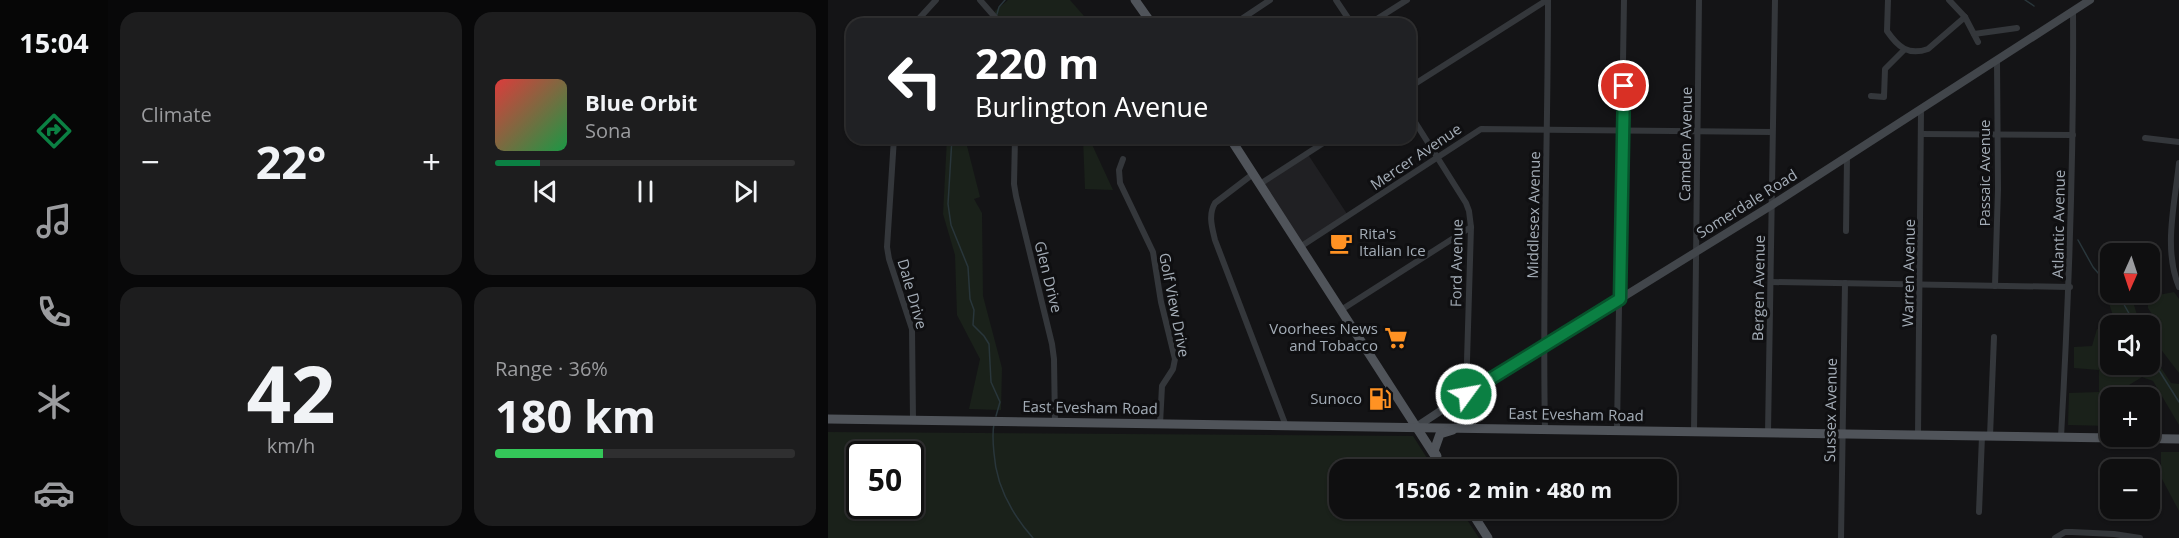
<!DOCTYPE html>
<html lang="en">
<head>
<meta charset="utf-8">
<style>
	:root { --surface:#0f0f10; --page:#1d1d1e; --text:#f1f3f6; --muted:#9b9c9f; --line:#2f2f30; --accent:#0b8043 }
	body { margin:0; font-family:"Open Sans",sans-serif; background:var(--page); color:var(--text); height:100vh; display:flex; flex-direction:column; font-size:22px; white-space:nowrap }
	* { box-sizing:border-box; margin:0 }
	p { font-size:20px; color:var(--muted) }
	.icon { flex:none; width:33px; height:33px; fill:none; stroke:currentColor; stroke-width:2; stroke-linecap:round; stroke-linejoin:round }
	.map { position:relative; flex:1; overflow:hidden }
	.sheet { display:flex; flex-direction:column; gap:12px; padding:12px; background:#080809; width:720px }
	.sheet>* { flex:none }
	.banner { position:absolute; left:18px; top:18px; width:570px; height:126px; border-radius:18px; box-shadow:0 2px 4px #0004,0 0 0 2px var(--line); background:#202124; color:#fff; overflow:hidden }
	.needle { width:39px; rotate:183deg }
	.buttons { position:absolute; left:1272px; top:243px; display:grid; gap:12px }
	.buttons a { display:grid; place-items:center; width:60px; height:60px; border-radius:12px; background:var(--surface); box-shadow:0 2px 4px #0004,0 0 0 2px var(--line); font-size:30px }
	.speed { position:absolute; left:18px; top:441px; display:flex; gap:12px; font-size:30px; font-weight:700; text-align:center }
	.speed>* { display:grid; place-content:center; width:78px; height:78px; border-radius:50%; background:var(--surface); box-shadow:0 2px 4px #0004,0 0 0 2px var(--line); line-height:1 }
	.speed .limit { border:3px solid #111; border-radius:9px; background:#fff; color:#111 }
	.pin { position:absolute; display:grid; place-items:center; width:51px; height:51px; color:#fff; margin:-26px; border:3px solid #fff; border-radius:50%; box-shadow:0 2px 6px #0007 }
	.me { position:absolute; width:66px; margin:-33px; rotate:58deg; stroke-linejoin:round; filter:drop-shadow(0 0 4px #0008) }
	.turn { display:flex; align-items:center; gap:21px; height:126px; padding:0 30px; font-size:27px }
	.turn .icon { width:78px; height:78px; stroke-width:2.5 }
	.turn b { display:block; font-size:42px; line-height:51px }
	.big { font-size:45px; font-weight:700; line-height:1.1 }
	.sheet .widget { flex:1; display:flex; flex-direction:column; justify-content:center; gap:9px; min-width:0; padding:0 21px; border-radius:18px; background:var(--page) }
	.sheet .dial { align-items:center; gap:0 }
	.dial b { font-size:78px; line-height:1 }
	.song { display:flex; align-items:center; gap:18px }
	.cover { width:72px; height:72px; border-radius:9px; background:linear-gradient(135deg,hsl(0 70% 55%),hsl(140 70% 35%)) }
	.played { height:6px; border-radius:3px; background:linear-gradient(90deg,var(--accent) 15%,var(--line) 15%) }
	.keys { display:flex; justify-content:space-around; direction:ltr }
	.heat { display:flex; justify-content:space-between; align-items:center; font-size:33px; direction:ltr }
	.charge { height:9px; border-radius:4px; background:linear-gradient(90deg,#34c759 36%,var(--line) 0) }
	.sheet .tiles { flex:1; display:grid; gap:12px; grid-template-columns:repeat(2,1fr) }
	.trip { position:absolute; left:501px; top:459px; width:348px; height:60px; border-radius:18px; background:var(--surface); box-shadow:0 2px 4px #0004,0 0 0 2px var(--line); font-weight:700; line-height:60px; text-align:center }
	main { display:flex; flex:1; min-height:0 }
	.tabs { display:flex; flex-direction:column; width:108px; justify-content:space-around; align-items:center; background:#060606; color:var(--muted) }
	.tabs .icon { width:42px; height:42px }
	.tabs .selected { color:var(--accent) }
	.tabs b { font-size:27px; color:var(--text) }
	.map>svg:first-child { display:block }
	.built { fill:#202023 }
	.green { fill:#1a211a; fill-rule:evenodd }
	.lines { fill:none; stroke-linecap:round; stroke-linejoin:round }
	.stream { stroke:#29363b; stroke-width:1.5 }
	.minor { stroke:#34373b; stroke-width:6 }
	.secondary { stroke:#42464b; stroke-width:8 }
	.primary { stroke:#50545a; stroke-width:9 }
	.route-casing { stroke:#07532c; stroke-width:15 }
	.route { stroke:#0b8043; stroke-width:10 }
	.labels { text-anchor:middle; stroke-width:6; stroke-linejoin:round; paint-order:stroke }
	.street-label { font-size:15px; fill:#a4adb7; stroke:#0f0f11 }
	.poi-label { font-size:15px; fill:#a4adb7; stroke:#0f0f11; text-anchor:end }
</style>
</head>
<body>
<main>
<nav class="tabs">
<b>15:04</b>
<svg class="icon selected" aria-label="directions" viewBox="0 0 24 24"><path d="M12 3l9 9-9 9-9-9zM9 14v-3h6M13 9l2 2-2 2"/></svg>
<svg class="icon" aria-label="music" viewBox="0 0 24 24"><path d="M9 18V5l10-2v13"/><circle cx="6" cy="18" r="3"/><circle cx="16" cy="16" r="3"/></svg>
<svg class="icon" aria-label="phone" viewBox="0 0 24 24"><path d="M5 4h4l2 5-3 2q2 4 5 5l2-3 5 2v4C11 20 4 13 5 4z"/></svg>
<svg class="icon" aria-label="climate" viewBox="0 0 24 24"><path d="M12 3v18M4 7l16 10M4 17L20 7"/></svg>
<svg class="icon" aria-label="car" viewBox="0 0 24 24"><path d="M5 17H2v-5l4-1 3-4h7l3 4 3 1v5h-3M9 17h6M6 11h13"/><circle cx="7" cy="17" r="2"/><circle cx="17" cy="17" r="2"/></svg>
</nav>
<section class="sheet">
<div class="tiles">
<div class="widget"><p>Climate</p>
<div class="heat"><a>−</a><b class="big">22°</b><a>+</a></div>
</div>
<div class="widget">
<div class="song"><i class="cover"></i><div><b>Blue Orbit</b><p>Sona</p></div></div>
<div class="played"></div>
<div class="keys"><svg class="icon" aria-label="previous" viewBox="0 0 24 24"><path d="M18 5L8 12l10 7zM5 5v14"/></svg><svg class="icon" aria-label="pause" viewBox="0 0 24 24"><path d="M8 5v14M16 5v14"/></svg><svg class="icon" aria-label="next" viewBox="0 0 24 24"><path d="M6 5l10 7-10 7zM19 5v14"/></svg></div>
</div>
<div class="widget dial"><b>42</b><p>km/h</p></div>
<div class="widget"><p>Range · 36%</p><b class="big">180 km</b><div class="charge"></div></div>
</div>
</section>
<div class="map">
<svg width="1351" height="538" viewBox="0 0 1351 538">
	<rect width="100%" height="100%" fill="#141416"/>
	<!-- built -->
	<path class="built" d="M479,153L521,217L472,247L432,184Z"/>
	<!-- green -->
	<g class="green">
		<path d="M180,0H242L263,24H160L164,21L167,11Z"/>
		<path d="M119,138H137L152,197L146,199L154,213L155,296L174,368L173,410L141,409L152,359L129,315L127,255L115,214Z"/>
		<path d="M255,138H261L285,190L257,189Z"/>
		<path d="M1346,292L1351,299V373L1322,335L1321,325L1327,319L1320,308V297Z"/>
		<path d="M1278,294L1303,295L1312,325H1288Z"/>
		<path d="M1269,329L1282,330V364H1322V351L1343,383L1351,384V425L1325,381L1314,377L1288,393V397L1282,398V426L1240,425L1241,393L1271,392V370L1246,368V347L1264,346Z"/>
		<path d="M0,432L585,436L606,469L512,470V508L632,509L651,538H0ZM32,454H82V506H32Z"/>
		<path d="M1333,452H1351V511L1333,477Z"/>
	</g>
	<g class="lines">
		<!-- stream -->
		<g class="stream">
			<path d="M1197,0L1206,6"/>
			<path d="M169,14L171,7L177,0"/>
			<path d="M124,138L120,204L123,225L140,267L142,299L146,310L145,325L156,336L161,344L163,382L172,402L168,416"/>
			<path d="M1250,240L1265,267L1282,287"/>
			<path d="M1289,292L1308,326"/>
			<path d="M1322,356L1351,402"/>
			<path d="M166,424C164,434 165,443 166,453C168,486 183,513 205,538"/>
		</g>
		<!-- minor -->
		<g class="minor">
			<path d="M152,0L173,24"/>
			<path d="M508,0L524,24"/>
			<path d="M1060,0L1059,31C1070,47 1080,56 1100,49L1137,17"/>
			<path d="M1121,0L1137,17L1150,42"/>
			<path d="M86,24L108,0"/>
			<path d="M406,24L442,0"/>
			<path d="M541,24L579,0"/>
			<path d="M1146,34L1189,28"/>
			<path d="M582,87L719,0"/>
			<path d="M1043,96L1056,97L1057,69L1076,50"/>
			<path d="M582,114L638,203L641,211L643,227L638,394"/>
			<path d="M1093,134L1245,135"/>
			<path d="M66,138L59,247L61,259L84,329L85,420"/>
			<path d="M187,138L186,184L188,196L224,344L226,359L227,423"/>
			<path d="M1317,138L1351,142"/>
			<path d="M295,159L291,170L292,183L325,252L333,302L347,359L345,369L334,386L332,424"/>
			<path d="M1351,163C1347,203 1335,249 1351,287"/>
			<path d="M425,174L387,203C380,215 384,227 387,240L458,426"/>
			<path d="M432,184L503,138"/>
			<path d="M1018,231L1019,158"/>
			<path d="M472,247L653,129L944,132"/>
			<path d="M943,282L1242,287"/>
			<path d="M1167,286L1170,189L1169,61"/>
			<path d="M513,310L643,227"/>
			<path d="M717,430C714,287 720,143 720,0"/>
			<path d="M789,430L796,0"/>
			<path d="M866,432L871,0"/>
			<path d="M940,433L947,0"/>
			<path d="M1090,435L1093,110"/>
			<path d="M1162,436L1166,337"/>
			<path d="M1233,437C1241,295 1246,154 1245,12"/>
			<path d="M1151,512L1154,436"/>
			<path d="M1013,538L1017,283"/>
			<path d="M1227,538L1237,532H1244L1286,534L1312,538"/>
		</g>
		<!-- secondary -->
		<path class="secondary" d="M588,427L638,394L944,205L1262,0"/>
		<!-- primary -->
		<g class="primary">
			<path d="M307,0L324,24"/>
			<path d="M402,138L616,470"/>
			<path d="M0,419L1351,439"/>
			<path d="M609,456L606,451L612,434L625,430"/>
			<path d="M641,508L660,538"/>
		</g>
	</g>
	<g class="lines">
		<!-- route casing -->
		<g class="route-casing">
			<path id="route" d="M638,394L792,299L796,86"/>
		</g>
		<!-- route -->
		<use href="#route" class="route"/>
	</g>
	<!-- icons -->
	<defs>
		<g id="cafe-bare" transform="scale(1.8)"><path d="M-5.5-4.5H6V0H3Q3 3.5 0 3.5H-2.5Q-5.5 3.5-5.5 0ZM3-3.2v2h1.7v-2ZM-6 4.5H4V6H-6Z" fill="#ff9223" stroke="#0f0f11" stroke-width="2.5" paint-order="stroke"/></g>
		<g id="supermarket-bare" transform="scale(1.8)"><path d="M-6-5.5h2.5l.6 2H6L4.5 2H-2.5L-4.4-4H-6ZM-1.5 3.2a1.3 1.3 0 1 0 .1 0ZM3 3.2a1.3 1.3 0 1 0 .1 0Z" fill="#ff9223" stroke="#0f0f11" stroke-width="2.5" paint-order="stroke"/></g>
		<g id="fuel-bare" transform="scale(1.8)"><path d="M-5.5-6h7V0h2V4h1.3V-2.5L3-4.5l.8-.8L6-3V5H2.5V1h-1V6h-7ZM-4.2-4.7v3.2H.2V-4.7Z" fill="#ff9223" stroke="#0f0f11" stroke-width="2.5" paint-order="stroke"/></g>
	</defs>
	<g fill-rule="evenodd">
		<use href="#cafe-bare" x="513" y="243"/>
		<use href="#supermarket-bare" x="568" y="338"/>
		<use href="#fuel-bare" x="552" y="399"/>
	</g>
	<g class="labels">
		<!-- street labels -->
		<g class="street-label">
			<text transform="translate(858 144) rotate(-89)" y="5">Camden Avenue</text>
			<text transform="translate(588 157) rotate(-34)" y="5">Mercer Avenue</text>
			<text transform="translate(1157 173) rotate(-90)" y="5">Passaic Avenue</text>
			<text transform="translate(919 204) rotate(-32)" y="5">Somerdale Road</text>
			<text transform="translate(706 215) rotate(-89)" y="5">Middlesex Avenue</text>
			<text transform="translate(1231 224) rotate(-89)" y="5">Atlantic Avenue</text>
			<text transform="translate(629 263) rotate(-89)" y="5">Ford Avenue</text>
			<text transform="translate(1081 273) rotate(-89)" y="5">Warren Avenue</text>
			<text transform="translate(220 277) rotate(76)" y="5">Glen Drive</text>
			<text transform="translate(931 288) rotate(-89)" y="5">Bergen Avenue</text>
			<text transform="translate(84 294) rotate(74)" y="5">Dale Drive</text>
			<text transform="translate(346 305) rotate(79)" y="5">Golf View Drive</text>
			<text transform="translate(262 408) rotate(1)" y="5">East Evesham Road</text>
			<text transform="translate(1003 410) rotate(-89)" y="5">Sussex Avenue</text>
			<text transform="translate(748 415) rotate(1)" y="5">East Evesham Road</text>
		</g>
		<!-- poi labels -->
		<g class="poi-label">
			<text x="531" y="239" text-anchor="start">Rita's<tspan x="531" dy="17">Italian Ice</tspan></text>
			<text x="550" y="334">Voorhees News<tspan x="550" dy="17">and Tobacco</tspan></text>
			<text x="534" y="404">Sunoco</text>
		</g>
	</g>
</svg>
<div class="buttons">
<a><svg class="needle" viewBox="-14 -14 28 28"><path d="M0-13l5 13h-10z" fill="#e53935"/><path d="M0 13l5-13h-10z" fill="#9b9c9f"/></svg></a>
<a><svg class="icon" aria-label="sound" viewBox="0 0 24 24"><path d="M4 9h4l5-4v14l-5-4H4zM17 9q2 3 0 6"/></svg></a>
<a>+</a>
<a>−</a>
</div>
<div class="speed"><div class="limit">50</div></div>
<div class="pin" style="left:796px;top:86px;background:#d93025"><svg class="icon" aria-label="arrive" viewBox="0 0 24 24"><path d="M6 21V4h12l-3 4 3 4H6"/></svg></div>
<svg class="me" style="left:638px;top:394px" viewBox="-20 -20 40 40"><circle r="17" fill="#0b8043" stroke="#fff" stroke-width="3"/><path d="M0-11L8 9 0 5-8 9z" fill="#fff"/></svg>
<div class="trip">15:06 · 2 min · 480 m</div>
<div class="banner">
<div class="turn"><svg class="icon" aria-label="left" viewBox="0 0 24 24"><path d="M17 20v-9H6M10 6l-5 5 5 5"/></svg><div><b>220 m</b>Burlington Avenue</div></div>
</div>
</div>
</main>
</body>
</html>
